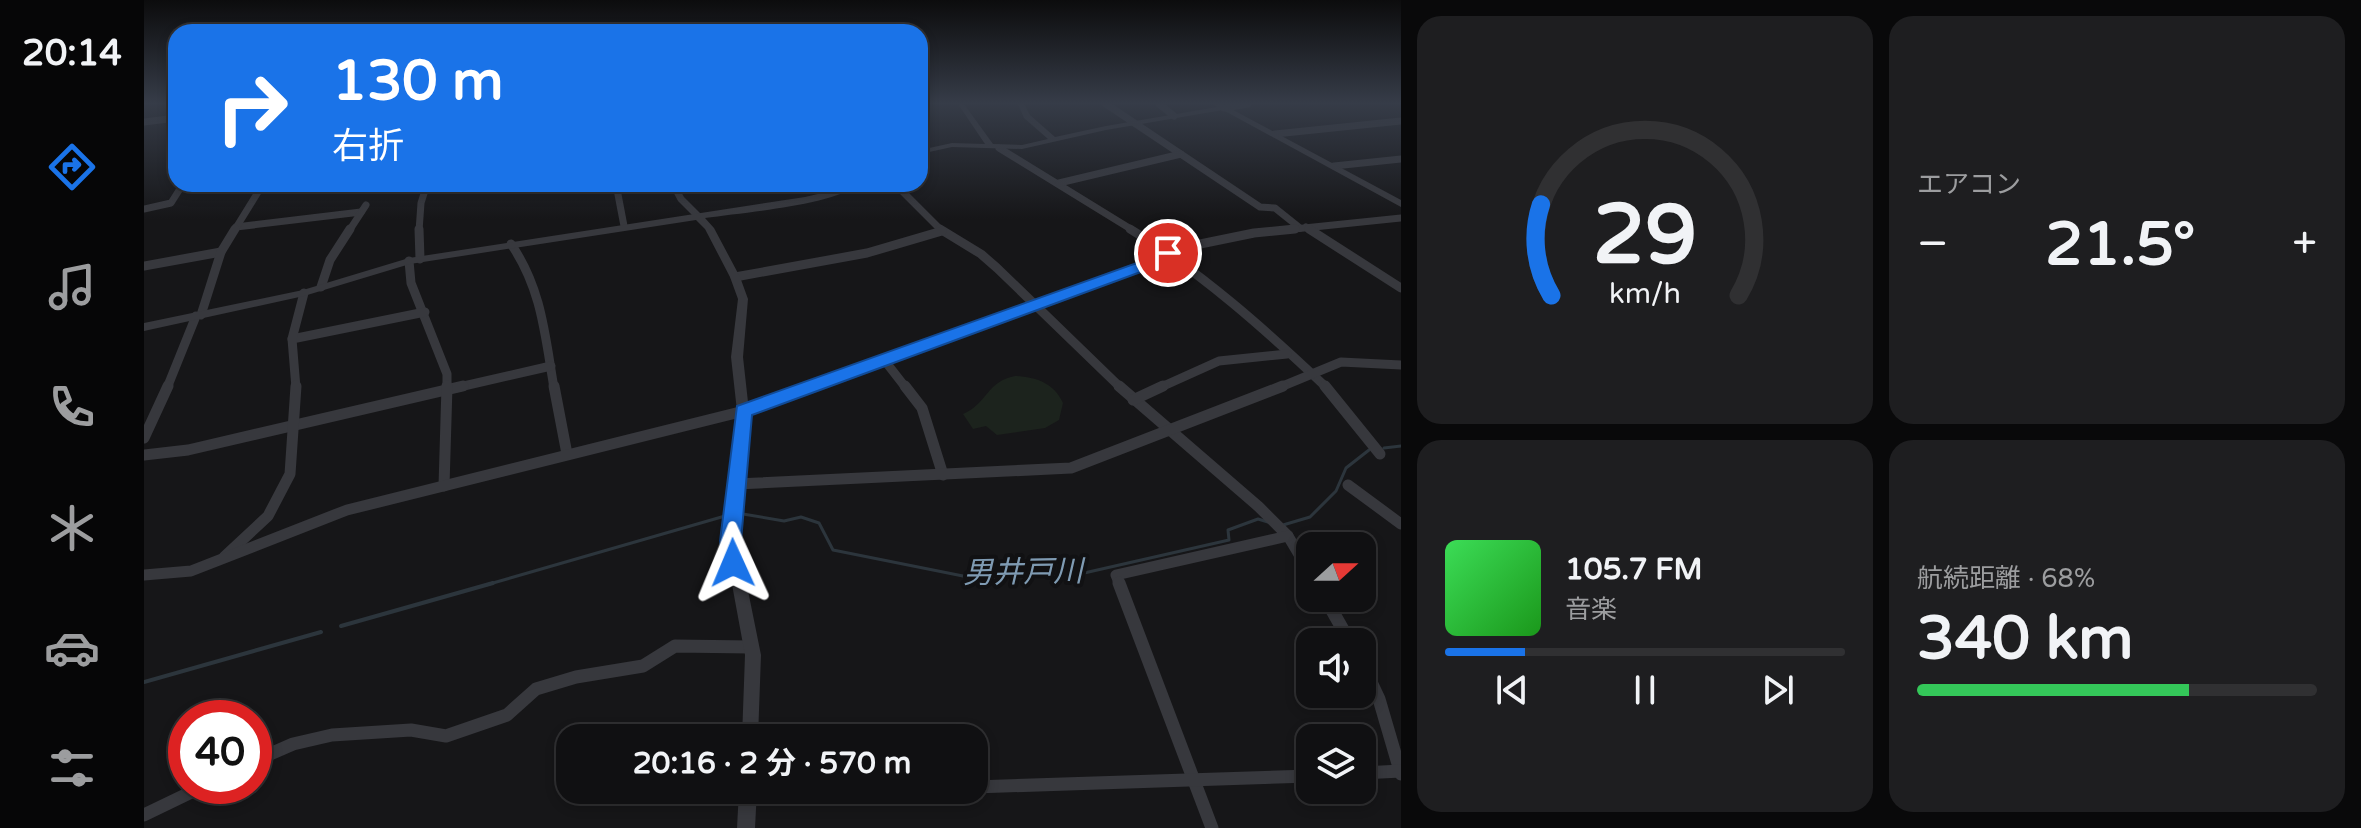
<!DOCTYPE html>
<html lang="ja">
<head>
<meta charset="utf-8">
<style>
	:root { --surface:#101012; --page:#1e1e20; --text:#f1f3f6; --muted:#9c9d9f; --line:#303032; --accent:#1a73e8 }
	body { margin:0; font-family:"Varela Round","Noto Sans JP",sans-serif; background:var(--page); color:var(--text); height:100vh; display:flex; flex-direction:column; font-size:30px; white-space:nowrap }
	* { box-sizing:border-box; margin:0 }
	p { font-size:26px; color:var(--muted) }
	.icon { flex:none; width:44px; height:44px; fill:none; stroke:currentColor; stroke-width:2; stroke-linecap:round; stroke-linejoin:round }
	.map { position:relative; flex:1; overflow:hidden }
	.sheet { display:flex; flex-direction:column; gap:16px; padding:16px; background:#09090a; width:960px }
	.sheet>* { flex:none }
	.top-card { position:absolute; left:24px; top:24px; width:760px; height:168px; border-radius:24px; box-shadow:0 4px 12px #0003,0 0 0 2px var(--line); background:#1a73e8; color:#fff; overflow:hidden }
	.needle { width:52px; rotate:69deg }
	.buttons { position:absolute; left:1152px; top:532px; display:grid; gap:16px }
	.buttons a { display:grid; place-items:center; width:80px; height:80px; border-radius:16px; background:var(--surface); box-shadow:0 4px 12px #0003,0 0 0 2px var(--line); font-size:40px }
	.speed { position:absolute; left:24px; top:700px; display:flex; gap:16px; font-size:40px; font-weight:700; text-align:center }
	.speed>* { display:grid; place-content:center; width:104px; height:104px; border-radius:50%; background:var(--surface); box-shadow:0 4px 12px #0003,0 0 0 2px var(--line); line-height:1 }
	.speed .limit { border:12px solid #d22; background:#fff; color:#111 }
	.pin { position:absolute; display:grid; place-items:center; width:68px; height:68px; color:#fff; margin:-34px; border:4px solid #fff; border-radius:50%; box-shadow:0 2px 8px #0007 }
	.me { position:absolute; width:88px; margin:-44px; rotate:359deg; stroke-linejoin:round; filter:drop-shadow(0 0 6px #0008) }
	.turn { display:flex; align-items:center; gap:28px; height:168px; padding:0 32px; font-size:36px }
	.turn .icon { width:104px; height:104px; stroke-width:2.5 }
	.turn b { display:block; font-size:56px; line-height:68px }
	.big { font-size:60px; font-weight:700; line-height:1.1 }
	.sheet .tile { flex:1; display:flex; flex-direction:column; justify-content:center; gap:12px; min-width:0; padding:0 28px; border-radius:24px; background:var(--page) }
	.sheet .dial { align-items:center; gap:0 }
	.dial svg { height:208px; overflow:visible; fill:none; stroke:var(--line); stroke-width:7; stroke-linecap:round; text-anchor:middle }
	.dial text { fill:var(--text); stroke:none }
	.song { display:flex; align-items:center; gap:24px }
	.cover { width:96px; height:96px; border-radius:12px; background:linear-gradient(135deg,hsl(130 70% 55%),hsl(120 70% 35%)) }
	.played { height:8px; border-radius:4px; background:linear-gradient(90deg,var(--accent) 20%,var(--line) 20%) }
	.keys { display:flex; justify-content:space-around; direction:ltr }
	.heat { display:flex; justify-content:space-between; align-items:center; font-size:44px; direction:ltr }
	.charge { height:12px; border-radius:6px; background:linear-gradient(90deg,#34c759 68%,var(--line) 0) }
	.sheet .tiles { flex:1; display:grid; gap:16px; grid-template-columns:repeat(2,1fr) }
	.trip { position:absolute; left:412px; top:724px; width:432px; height:80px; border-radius:24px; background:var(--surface); box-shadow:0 4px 12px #0003,0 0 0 2px var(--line); font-weight:700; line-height:80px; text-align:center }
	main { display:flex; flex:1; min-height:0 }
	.tabs { display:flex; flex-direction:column; width:144px; justify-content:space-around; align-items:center; background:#060607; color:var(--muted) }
	.tabs .icon { width:56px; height:56px }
	.tabs .current { color:var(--accent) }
	.tabs b { font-size:36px; color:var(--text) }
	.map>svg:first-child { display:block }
	.green { fill:#1c231d }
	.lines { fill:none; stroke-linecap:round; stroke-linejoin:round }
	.stream-far1 { stroke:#2c353c; stroke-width:3 }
	.stream { stroke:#2c353c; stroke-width:4 }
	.minor-far3 { stroke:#37383d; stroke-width:7 }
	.minor-far2 { stroke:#37383d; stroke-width:9 }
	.minor-far1 { stroke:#37383d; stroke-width:11 }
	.minor { stroke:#37383d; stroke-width:13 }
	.tertiary { fill:#37383d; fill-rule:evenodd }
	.route { fill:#1a73e8; stroke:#114b97; stroke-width:2 }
	.labels { text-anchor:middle; stroke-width:8; stroke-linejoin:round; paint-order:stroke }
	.water-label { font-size:30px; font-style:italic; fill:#7f9bb3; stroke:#111113 }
</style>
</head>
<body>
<main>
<nav class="tabs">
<b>20:14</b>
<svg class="icon current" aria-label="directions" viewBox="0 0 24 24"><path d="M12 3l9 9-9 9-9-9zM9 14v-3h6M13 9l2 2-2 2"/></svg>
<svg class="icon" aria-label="music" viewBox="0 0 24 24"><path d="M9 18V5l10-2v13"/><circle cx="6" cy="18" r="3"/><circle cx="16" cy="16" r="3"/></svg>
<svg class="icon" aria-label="phone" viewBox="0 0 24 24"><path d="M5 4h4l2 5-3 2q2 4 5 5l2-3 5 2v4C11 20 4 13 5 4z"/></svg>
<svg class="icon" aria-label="climate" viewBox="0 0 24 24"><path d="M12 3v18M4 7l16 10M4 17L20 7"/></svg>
<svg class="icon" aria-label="car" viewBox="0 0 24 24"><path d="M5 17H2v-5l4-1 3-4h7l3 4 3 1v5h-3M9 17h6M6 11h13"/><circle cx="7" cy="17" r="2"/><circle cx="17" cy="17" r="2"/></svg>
<svg class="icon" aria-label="filters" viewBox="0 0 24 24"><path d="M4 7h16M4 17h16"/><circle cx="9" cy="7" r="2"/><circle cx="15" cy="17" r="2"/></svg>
</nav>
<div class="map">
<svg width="1257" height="828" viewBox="0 0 1257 828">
	<rect width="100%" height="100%" fill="#161618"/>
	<!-- green -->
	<path class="green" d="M871,376C892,377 910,383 919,403L915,420L901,428L853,435L842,426L829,429L819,414C843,404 843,381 871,376Z"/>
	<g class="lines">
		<!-- stream-far1 -->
		<g class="stream-far1">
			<path d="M1240,448L1257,446"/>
			<path d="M599,514L640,521L657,517L675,523L689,550L829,578L927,576L1085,540L1084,530L1114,519L1124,522"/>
			<path d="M1139,525L1166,517L1192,491L1202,468L1225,450"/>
			<path d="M342,585L581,516"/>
		</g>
		<!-- stream -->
		<g class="stream">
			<path d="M197,626L349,583"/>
			<path d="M0,682L177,632"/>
		</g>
		<!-- minor-far3 -->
		<g class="minor-far3">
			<path d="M962,104L1116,207L1131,208L1156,228"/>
			<path d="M1015,104L1030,116"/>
			<path d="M1080,108L1104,104"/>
			<path d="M0,122L32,118"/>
			<path d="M1131,134L1257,121"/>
			<path d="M855,148L990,231"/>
			<path d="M1190,166L1257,159"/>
			<path d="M915,183L1037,154"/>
			<path d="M472,184L480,226"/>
			<path d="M529,184L537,199L555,217"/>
			<path d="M751,184L798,231"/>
			<path d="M0,209L27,203L39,184"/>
			<path d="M92,227L217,212"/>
			<path d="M1162,227L1168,231"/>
			<path d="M90,231L119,184"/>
			<path d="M205,231L222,205"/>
			<path d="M275,231L277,203L283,184"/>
			<path d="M1131,231L1257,218"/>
		</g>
		<!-- minor-far2 -->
		<g class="minor-far2">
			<path d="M275,229L276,259"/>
			<path d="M796,229L837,254L853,268L977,388"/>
			<path d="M986,229C1057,272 1123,331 1183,388"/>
			<path d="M1165,229L1257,288"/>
			<path d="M367,244C398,289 401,336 410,388"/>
			<path d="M1022,251L1110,233L1151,229"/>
			<path d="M265,261L267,283L303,374V388"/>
			<path d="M0,266L77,252"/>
			<path d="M591,277L723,253L798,231"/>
			<path d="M177,287L186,260L206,229"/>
			<path d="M57,315L77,252L91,229"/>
			<path d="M148,339L281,312"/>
			<path d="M741,361L762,388"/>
			<path d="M23,388L52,316"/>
			<path d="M152,388L148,339L160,293"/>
			<path d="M311,388L407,366"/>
			<path d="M665,388L1027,256"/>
			<path d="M1015,388L1075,361L1143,354"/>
			<path d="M1134,388L1197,362L1257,365"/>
		</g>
		<!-- minor-far1 -->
		<g class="minor-far1">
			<path d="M410,386L423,454"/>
			<path d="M761,386L778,408L799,475"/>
			<path d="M975,386L1115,507L1144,536L1166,573"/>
			<path d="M1181,386L1236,454"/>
			<path d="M989,400L1019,386"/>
			<path d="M0,438L24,386"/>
			<path d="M0,455L44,450L319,386"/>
			<path d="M592,484L927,468L1139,386"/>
			<path d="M1204,485L1257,524"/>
			<path d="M300,486L303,386"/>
			<path d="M80,557L124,516L146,474L152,386"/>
			<path d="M0,575L47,571L203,510L608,409L670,386"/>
			<path d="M976,585L972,575L1144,536"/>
		</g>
		<!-- minor -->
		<g class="minor">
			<path d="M975,583L1068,828"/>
			<path d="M1181,598L1206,642"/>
			<path d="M1218,663L1235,699L1257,774"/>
			<path d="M110,761L149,744L188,735L267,730L302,736L363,715L392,689L432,677L499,666L531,646L607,647"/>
			<path d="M1218,773L1257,771"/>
			<path d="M830,787L1166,776"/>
			<path d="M604,796L754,790"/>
			<path d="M0,815L60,786"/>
		</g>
		<!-- tertiary -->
		<g class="tertiary">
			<path d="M814,104H820L849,144L878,145L904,139L880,118L874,104H880L886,115L911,137L962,126L1073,107L1070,104H1078L1257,200V207L1079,110L962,130L878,149L808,147L776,154V150L808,143L841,144Z"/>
			<path d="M706,184H717C685,206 602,212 561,218L570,228L596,277L604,299L599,357L605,411L594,541L617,655L614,738H598L601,655L580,541L593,411L587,357L594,299L586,277L561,229L552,220L266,264L160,296L0,331V323L159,290L265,258L661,197L691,190Z"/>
			<path d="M595,790H613L611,828H593Z"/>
		</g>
	</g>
	<!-- sky -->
	<linearGradient id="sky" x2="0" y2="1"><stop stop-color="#0c0c0d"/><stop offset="0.47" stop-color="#363c48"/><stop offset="1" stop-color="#363c48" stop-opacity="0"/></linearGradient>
	<rect width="1257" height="219" fill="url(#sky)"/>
	<!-- route -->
	<path class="route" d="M1024,248L1032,253V259L608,415L597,541L600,563L596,570L589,573L581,570L576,541L593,406L1018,254L1019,250Z"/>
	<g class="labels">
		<!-- water labels -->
		<g class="water-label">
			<text transform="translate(879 572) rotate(-1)" y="10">男井戸川</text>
		</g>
	</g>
</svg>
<div class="buttons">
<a><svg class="needle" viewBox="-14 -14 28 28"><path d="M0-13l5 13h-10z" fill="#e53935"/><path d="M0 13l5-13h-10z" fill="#9c9d9f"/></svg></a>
<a><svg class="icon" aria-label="sound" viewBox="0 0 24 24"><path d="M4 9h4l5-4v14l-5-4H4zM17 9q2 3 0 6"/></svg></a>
<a><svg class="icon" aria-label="layers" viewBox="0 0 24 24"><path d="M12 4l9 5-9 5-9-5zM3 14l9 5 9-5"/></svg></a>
</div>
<div class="speed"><div class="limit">40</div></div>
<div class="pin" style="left:1024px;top:253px;background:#d93025"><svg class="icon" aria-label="arrive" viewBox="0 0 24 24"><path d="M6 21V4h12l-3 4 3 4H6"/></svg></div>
<svg class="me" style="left:589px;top:563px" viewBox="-20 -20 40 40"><path d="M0-17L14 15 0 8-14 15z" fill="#1a73e8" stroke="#fff" stroke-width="4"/></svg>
<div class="trip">20:16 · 2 分 · 570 m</div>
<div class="top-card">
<div class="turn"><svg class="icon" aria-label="right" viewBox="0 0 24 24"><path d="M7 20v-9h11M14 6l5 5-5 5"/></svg><div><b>130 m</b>右折</div></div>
</div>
</div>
<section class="sheet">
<div class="tiles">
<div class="tile dial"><svg viewBox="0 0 100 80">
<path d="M14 69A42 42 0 1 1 86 69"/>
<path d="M14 69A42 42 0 0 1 10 34" stroke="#1a73e8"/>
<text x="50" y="56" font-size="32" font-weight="700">29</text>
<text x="50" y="72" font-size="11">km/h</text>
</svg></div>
<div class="tile"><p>エアコン</p>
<div class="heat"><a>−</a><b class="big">21.5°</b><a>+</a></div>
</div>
<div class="tile">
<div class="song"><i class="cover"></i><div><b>105.7 FM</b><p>音楽</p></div></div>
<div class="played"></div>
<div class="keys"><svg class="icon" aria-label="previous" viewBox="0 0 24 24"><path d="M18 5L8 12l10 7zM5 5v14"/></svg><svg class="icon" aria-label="pause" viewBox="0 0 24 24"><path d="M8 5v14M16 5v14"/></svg><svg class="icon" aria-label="next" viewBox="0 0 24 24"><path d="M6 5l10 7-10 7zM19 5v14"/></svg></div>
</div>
<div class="tile"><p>航続距離 · 68%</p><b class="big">340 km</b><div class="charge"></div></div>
</div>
</section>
</main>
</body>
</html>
